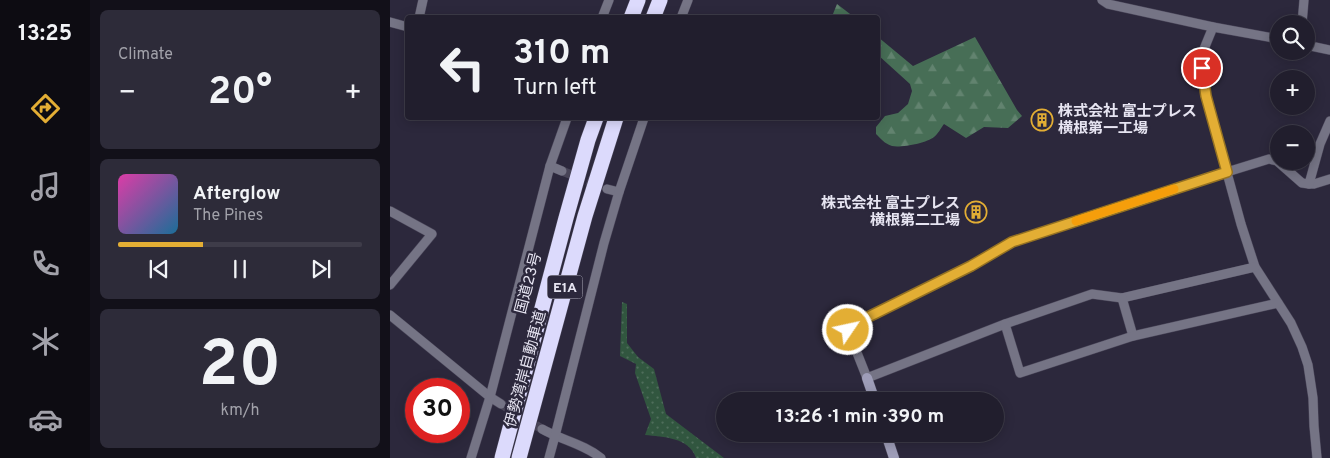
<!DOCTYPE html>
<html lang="en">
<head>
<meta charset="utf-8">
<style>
	:root { --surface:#211e2d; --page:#2d2b39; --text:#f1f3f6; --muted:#a2a2aa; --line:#3e3c49; --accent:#e3ae34 }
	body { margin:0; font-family:Overpass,"Noto Sans JP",sans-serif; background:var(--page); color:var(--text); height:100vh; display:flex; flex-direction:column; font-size:19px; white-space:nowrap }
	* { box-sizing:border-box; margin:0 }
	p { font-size:16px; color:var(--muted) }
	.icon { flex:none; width:28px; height:28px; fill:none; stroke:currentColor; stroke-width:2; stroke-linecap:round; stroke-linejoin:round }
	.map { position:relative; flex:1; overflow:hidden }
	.panel { display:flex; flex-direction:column; gap:10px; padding:10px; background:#121019; width:300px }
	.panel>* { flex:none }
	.banner { position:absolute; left:15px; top:15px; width:475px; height:105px; border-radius:5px; box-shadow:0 2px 12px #0003,0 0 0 1px var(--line); background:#211e2d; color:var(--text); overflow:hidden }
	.fabs { position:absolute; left:880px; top:15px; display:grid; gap:10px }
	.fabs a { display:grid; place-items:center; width:45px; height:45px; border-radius:50%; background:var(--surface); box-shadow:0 2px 12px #0003,0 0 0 1px var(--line); font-size:25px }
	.speed { position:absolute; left:15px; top:378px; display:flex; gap:10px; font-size:25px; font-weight:700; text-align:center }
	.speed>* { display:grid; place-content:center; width:65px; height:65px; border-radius:50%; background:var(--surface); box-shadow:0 2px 12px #0003,0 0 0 1px var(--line); line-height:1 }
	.speed .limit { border:8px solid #d22; background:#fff; color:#111 }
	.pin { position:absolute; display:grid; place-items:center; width:42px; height:42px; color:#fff; margin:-21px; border:2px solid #fff; border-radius:50%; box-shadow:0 1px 5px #0007 }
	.me { position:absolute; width:55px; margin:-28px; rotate:56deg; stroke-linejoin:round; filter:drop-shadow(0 0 4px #0008) }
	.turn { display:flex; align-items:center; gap:18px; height:105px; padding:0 25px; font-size:22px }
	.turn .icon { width:65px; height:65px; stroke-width:2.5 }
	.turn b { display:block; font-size:35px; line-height:42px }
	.big { font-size:38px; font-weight:700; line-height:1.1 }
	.panel .card { flex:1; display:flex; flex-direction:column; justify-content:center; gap:8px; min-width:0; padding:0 18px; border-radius:8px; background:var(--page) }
	.panel .dial { align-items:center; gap:0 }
	.dial b { font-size:65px; line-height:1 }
	.song { display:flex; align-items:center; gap:15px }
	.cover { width:60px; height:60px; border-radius:8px; background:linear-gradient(135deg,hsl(320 70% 55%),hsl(200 70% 35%)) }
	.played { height:5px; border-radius:2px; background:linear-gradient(90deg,var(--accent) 35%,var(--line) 35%) }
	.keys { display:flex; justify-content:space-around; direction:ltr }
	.heat { display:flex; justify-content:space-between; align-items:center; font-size:28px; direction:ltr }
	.trip { position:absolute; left:326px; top:392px; width:288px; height:50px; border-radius:25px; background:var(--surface); box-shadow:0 2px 12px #0003,0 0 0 1px var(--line); font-weight:700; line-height:50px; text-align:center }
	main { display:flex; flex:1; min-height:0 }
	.tabs { display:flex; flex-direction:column; width:90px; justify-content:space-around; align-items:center; background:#0d0c12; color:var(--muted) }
	.tabs .icon { width:35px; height:35px }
	.tabs .active { color:var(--accent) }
	.tabs b { font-size:22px; color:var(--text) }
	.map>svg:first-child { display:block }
	.green { fill:url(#green-dots) }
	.forest { fill:url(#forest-firs) }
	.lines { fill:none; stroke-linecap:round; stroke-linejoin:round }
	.street-tunnel { stroke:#484457; stroke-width:9; stroke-dasharray:9 4.5; stroke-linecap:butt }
	.street-casing { stroke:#4a4659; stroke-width:10 }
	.secondary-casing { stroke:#4a4659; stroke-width:11 }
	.highway-casing { stroke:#4a4659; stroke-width:16 }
	.street { stroke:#757485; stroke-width:9 }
	.secondary { stroke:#9e9db8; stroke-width:10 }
	.highway { stroke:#dcdafc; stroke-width:15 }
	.highway-bridge-casing { stroke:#4a4659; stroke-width:16; stroke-linecap:butt }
	.highway-bridge { stroke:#dcdafc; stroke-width:15 }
	.route-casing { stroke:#947122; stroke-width:12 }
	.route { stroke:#e3ae34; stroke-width:9 }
	.slow { stroke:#f59e0b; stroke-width:9 }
	.labels { text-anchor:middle; stroke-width:5; stroke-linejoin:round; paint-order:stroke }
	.shield { fill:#2c283c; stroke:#aeacbb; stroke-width:1 }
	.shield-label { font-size:14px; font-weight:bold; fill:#e6e4f1 }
	.poi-label { font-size:15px; font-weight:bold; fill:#e6e4f1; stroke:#2c283c; text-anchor:start }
	.street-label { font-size:15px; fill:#e6e4f1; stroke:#2c283c }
</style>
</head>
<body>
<main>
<nav class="tabs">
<b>13:25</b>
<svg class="icon active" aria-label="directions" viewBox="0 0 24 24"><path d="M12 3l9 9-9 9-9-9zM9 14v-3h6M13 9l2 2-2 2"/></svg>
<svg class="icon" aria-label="music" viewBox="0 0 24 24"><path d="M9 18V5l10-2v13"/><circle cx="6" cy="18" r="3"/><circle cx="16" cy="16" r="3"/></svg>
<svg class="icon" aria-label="phone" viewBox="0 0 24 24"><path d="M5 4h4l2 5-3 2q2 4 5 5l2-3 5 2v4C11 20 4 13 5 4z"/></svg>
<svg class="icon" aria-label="climate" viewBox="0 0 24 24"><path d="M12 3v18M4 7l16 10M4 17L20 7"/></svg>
<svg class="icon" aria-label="car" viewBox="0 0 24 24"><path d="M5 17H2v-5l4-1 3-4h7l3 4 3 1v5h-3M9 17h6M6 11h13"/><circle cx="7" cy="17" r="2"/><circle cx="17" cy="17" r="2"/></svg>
</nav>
<section class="panel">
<div class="card"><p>Climate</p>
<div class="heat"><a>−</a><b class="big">20°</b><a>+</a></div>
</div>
<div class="card">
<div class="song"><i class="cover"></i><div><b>Afterglow</b><p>The Pines</p></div></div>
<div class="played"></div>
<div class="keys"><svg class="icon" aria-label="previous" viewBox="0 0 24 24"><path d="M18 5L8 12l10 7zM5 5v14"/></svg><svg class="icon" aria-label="pause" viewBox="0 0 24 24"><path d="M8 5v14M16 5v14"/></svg><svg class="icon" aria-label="next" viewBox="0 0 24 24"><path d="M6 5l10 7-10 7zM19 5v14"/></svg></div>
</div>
<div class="card dial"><b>20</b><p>km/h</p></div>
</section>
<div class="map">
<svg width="940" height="458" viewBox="0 0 940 458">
	<defs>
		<pattern id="green-dots" width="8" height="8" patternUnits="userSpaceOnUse" patternTransform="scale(1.25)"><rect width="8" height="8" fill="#31563f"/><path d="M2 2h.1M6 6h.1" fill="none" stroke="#4f6e5b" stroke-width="1.8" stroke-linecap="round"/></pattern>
		<pattern id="forest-firs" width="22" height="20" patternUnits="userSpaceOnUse" patternTransform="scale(1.25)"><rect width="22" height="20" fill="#476e56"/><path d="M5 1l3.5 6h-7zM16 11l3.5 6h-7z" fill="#62836f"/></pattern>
	</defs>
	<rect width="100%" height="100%" fill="#2c283c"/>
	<!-- green -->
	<path class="green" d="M232,302L237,304V343L248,357L264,369L276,414L334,458H306C299,437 273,437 255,435L261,419L245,373L246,364L230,356Z"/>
	<!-- forest -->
	<g class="forest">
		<path d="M447,4L464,17H447L443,14Z"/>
		<path d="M488,37L523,66L585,37L627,110L632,116L618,128L594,127L576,138L554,124C551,128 548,134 544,137C537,143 511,148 502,146C495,144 490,138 486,134V127L495,116L508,113L518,104L522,91L520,84L488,55Z"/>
	</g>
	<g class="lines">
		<!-- street-tunnel -->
		<g class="street-tunnel">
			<path d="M172,171L209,186"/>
			<path d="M111,404L152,429"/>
		</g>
		<!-- street casing -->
		<g class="street-casing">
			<g id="street">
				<path d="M712,0L718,4L823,27L889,39"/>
				<path d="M29,18L33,0"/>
				<path d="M212,18L219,0"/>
				<path d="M291,18L298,0"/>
				<path d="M0,22L18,27"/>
				<path d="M912,24L914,0"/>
				<path d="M823,27L814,49L812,68L816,96L851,224L865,267L901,323L912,347L918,365L923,398L924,426L927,458"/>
				<path d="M916,45L940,50"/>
				<path d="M160,166L172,171"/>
				<path d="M919,184H924L940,179"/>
				<path d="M217,189L229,192"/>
				<path d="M0,211L42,234L0,285"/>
				<path d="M865,267L732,298L702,294L615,324L477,378L458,330L460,326L581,266L623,242L837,172L879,159L887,161L912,183L919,184L930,144L940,121"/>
				<path d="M732,298L743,336"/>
				<path d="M0,315L100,397L111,404"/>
				<path d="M615,324L630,373L743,336L888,303"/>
				<path d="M152,429C171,440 194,444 211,458"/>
				<path d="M81,458L100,397L160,166L177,118"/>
				<path d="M159,458L165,436L214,243L229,192L254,118"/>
			</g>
		</g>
		<!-- secondary casing -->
		<g class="secondary-casing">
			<g id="secondary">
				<path d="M477,378L485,401"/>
				<path d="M496,434L504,458"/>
			</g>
		</g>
		<!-- highway casing -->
		<g class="highway-casing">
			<g id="highway">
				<path d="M241,18L248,0"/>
				<path d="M263,18L270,0"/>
			</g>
		</g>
		<!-- street -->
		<use href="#street" class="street"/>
		<!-- secondary -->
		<use href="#secondary" class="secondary"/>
		<!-- highway -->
		<use href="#highway" class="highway"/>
		<!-- highway-bridge casing -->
		<g class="highway-bridge-casing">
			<g id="highway-bridge">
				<path d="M112,458L176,218L198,140L206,118"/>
				<path d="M129,458L195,216L226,118"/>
			</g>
		</g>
		<!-- highway-bridge -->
		<use href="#highway-bridge" class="highway-bridge"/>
	</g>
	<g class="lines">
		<!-- route casing -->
		<g class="route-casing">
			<path id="route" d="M458,330L460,326L581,266L622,242L837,172L816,96L812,68"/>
		</g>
		<!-- route -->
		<use href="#route" class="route"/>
		<!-- slow -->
		<path class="slow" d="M686,221L784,189"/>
	</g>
	<!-- icons -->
	<defs>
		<g id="building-ring" transform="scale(1.125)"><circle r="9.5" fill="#2c283c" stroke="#e3ae34" stroke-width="1.5"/><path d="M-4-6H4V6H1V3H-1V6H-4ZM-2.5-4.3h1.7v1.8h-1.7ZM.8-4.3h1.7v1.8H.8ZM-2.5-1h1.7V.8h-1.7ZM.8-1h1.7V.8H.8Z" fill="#e3ae34"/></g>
	</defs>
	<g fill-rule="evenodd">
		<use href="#building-ring" x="652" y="120"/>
		<use href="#building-ring" x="586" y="212"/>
	</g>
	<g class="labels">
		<!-- shield labels -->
		<rect class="shield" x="157.5" y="275.5" width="35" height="23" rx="4"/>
		<g class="shield-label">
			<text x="175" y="292">E1A</text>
		</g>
		<!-- poi labels -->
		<g class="poi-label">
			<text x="668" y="116">株式会社 富士プレス<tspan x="668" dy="17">横根第一工場</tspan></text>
			<text x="570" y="208" text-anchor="end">株式会社 富士プレス<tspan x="570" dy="17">横根第二工場</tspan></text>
		</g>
		<!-- street labels -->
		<g class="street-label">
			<text transform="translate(138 283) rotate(-75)" y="5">国道23号</text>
			<text transform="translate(135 369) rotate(-75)" y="5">伊勢湾岸自動車道</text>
		</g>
	</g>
</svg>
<div class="fabs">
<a><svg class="icon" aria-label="search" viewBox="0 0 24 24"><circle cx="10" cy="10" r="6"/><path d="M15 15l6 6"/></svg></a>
<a>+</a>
<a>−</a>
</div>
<div class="speed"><div class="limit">30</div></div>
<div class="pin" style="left:812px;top:68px;background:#d93025"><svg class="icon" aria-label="arrive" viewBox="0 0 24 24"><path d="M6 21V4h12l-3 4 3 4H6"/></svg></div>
<svg class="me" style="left:458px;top:330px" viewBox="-20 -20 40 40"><circle r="17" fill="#e3ae34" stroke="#fff" stroke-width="3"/><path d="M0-11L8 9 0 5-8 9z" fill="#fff"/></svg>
<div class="trip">13:26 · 1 min · 390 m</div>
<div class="banner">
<div class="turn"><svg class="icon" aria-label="left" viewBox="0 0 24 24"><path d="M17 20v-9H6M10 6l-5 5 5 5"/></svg><div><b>310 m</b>Turn left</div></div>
</div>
</div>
</main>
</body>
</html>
